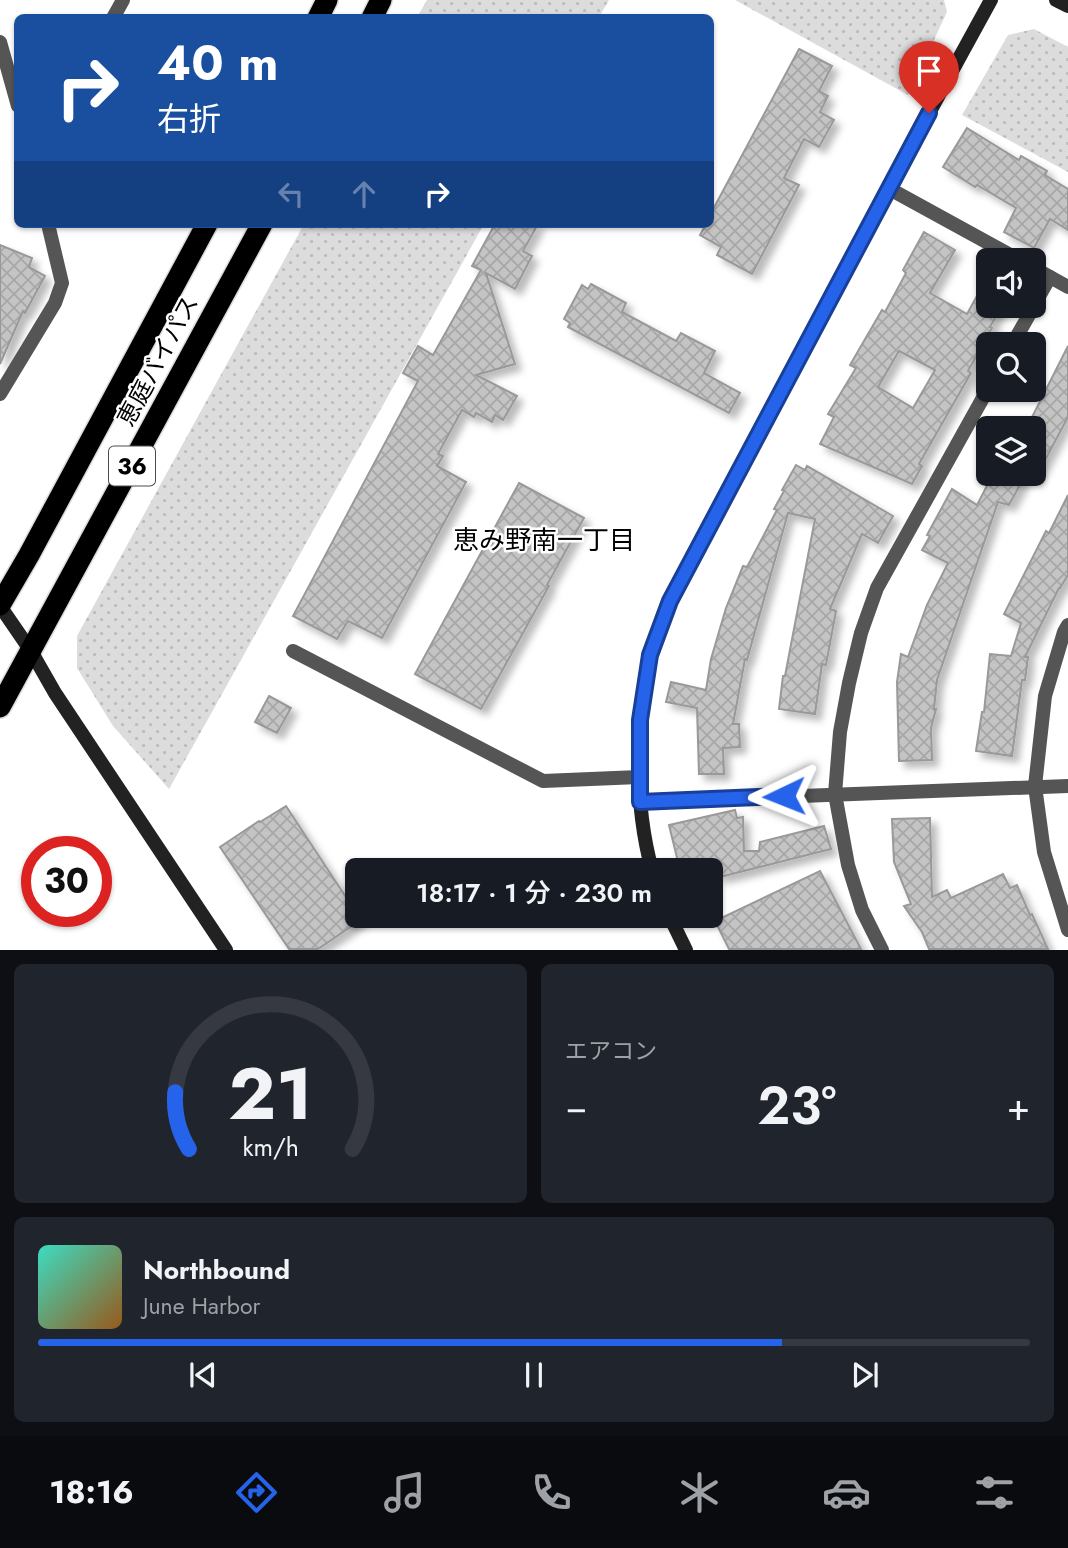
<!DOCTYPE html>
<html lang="ja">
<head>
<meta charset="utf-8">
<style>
	:root { --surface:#171b24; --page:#20242c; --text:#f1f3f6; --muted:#9ea1a6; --line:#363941; --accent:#2563eb }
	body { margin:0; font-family:Jost,"Noto Sans JP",sans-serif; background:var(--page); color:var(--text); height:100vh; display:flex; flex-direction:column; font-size:26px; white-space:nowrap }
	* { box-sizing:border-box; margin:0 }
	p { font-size:23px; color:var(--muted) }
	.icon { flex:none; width:38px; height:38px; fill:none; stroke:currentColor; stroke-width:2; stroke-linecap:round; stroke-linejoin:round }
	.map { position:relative; height:950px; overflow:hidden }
	.panel { display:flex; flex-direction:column; gap:14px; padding:14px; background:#0d0f14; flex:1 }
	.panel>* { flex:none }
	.top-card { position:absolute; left:14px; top:14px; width:700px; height:214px; border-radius:10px; box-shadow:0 2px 5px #0004; background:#1a4fa0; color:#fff; overflow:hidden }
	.fabs { position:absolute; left:976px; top:248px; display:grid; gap:14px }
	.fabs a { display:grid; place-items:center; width:70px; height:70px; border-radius:10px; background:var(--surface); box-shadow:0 2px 5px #0004; font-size:35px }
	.speed { position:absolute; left:21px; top:836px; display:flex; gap:14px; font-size:35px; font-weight:700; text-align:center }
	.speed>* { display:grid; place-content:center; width:91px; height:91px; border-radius:50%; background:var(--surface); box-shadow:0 2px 5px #0004; line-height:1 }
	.speed .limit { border:10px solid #d22; background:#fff; color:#111 }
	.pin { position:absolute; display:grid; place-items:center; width:60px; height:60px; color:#fff; margin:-72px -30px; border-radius:50% 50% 50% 0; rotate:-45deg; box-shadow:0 0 7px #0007 }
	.pin .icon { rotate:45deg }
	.me { position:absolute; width:77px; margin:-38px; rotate:268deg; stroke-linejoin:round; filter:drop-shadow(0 0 5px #0008) }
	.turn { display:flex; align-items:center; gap:24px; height:147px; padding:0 28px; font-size:32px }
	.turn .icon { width:91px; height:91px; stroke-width:2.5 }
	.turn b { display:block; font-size:49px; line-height:60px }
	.lanes { display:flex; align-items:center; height:66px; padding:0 28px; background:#0003; justify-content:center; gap:35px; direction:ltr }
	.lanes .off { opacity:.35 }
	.big { font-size:52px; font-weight:600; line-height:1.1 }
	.panel .tile { flex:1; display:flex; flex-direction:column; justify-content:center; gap:10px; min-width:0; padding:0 24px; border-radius:10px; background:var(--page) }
	.panel .dial { align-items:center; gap:0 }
	.dial svg { height:182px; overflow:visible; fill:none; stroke:var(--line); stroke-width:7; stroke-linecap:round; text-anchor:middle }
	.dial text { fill:var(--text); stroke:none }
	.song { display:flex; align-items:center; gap:21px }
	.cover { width:84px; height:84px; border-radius:10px; background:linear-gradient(135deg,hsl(170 70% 55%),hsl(30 70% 35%)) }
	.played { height:7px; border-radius:4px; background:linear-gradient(90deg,var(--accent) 75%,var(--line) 75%) }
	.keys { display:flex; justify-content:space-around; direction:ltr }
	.heat { display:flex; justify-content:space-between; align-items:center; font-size:38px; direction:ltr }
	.panel .tiles { flex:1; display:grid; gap:14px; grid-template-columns:1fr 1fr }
	.tile:last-child { grid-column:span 2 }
	.trip { position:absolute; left:345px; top:858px; width:378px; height:70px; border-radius:10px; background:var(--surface); box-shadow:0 2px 5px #0004; font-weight:600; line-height:70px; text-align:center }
	.tab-bar { display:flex; height:112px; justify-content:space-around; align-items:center; background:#090b0e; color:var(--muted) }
	.tab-bar .icon { width:49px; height:49px }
	.tab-bar .on { color:var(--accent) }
	.tab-bar b { font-size:32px; color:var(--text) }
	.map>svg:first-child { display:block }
	.grass { fill:url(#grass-dots) }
	.building { fill:url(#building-cross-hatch); stroke:#999; stroke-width:2; fill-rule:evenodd; filter:url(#shadow) }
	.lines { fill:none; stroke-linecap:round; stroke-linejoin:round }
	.highway-casing { stroke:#dbdbdb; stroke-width:24 }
	.street { stroke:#555; stroke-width:14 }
	.secondary { stroke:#222; stroke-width:14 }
	.highway { stroke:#000; stroke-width:21 }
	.route-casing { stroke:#184099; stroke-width:18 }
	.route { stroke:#2563eb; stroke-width:12 }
	.labels { text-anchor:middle; stroke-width:5; stroke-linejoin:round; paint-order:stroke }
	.shield { fill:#fff; stroke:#4c4c4c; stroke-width:2 }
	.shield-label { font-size:23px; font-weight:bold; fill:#000 }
	.street-label { font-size:24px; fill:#000; stroke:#fff }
	.neighbourhood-label { font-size:26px; fill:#000; stroke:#fff }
</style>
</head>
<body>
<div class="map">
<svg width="1068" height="950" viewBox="0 0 1068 950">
	<defs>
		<pattern id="grass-dots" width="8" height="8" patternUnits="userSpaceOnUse" patternTransform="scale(1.75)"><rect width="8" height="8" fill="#dcdcdc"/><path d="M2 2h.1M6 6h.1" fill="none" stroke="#bbb" stroke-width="1.8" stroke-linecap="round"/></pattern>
		<pattern id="building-cross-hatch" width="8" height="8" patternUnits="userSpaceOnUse" patternTransform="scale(1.75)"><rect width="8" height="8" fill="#c4c4c4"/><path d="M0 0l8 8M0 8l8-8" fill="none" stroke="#a7a7a7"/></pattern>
		<filter id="shadow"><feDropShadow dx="6" dy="6" stdDeviation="3.5" flood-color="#0004"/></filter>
	</defs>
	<rect width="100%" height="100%" fill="#fff"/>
	<!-- grass -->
	<g class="grass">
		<path d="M427,0H609L599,17H417Z"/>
		<path d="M735,0H944L947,12L908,95Z"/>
		<path d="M1034,29L1068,47V172L962,115L1008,35Z"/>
		<path d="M304,224H484L169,789L113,726L77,668V636Z"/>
	</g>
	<!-- building -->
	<g class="building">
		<path d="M799,49L832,66L819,91L828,96L820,112L834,120L819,147L804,139L784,178L799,185L752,274L717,255L721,247L700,235L706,224H710V215Z"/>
		<path d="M967,128L1019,160L1021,156L1047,171L1045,175L1068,189V230L1050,219L1034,248L1004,232L1016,208L977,185L975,187L943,167Z"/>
		<path d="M495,224H538L523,251L532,256L515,289L486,273L515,364L476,375L517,396L503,420L495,415L492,422L476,413L474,417L462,410L438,454L443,456L437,466L466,482L382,638L348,621L337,639L293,616L418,381L403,373L418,346L433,355L481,270L472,266Z"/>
		<path d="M924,232L955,250L930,293L967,314L989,274V306H1002L990,327L992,328L968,371L971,373L919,464L922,466L912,484L820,444L834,417L828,414L856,368L850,365L882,310L885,312L906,273L903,270ZM899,351L935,370L913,408L878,387Z"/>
		<path d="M0,245L32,258L29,267L45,276L25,313L23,311L0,364Z"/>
		<path d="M591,284L626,303L622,312L676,341L681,333L715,351L704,373L740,393L729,413L568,327L570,323L564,319L582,285L588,289Z"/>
		<path d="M1068,346V417L1034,481V429H1026Z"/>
		<path d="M796,465L805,470L807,466L893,516L878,543L862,534L830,609L836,611L826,665L822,664L815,714L779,709L783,676H785L815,519L788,513L747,660L745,659L733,724H739L740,747L723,748L724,774H699L697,708L666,702L671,682L706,690L711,659L726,608L743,566L747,567L777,510L774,509L784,491L782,490Z"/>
		<path d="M993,474H1026L1009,505L998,502L937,680L934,709H936L931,728L932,760L899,761L897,682L901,654L908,657L927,605L948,563L922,550L930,536L927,535L952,489L977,505Z"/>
		<path d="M519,483L584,518L547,585L549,586L481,709L415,674Z"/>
		<path d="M1068,495V575L1060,588H1059L1025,657H1028L1025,680H1022L1012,756L976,751L982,712H984L990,654L1011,656L1021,623L1004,614L1046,531L1049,533Z"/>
		<path d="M269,696L291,708L277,733L255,722Z"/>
		<path d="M286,806L361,920L318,949H289L220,847L259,821L260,822Z"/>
		<path d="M735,810L737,818L743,817L744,851H759L760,842L824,826L831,849L720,877L718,870H680L669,825Z"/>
		<path d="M930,818L932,897L947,890L951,898L1003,874L1010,888L1017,885L1030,915L1032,914L1048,949H929L922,932L904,906L911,904L894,862L892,819Z"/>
		<path d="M820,871L861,949H729L715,921Z"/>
	</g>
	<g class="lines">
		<!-- highway casing -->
		<g class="highway-casing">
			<g id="highway">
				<path d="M318,18L327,0"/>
				<path d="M372,18L381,0"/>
				<path d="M0,605L29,555L207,224"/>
				<path d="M0,707L262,224"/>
			</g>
		</g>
		<!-- street -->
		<g class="street">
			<path d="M113,18L123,0"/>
			<path d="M0,42L18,106"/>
			<path d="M888,188L1021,261"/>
			<path d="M1034,268L1068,287"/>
			<path d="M1034,305L1050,277"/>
			<path d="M1012,345L1034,306"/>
			<path d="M0,394L55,303L62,283L48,224"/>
			<path d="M1068,625L1064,632L1045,696L1035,786L1044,852L1068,930"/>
			<path d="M293,651L543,781L639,777"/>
			<path d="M640,802L1068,786"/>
			<path d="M882,950L862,910L848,865L835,794L840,732L849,683L861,633L877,588L989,387"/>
		</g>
		<!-- secondary -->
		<g class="secondary">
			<path d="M1056,0L1068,6"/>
			<path d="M0,606L31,651L55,693L226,950"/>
			<path d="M652,870C634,804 635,724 650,657C654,638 663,620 670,601L888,188L991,0"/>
			<path d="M669,915L686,950"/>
		</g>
		<!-- highway -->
		<use href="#highway" class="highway"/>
	</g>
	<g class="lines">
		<!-- route casing -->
		<g class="route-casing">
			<path id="route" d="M784,796L640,802V720L650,655L670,601L929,113"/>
		</g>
		<!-- route -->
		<use href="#route" class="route"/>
	</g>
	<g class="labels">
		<!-- shield labels -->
		<rect class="shield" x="109" y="446.5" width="46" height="39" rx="5"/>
		<g class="shield-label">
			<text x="132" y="474">36</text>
		</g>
		<!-- street labels -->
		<g class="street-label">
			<text transform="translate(158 361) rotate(-62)" y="8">恵庭バイパス</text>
		</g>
		<!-- neighbourhood labels -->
		<g class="neighbourhood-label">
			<text x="544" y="549">恵み野南一丁目</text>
		</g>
	</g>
</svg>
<div class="fabs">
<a><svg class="icon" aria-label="sound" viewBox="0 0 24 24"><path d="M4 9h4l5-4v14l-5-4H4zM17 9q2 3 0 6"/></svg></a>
<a><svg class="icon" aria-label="search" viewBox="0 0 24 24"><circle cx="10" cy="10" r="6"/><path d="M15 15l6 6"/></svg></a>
<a><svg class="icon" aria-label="layers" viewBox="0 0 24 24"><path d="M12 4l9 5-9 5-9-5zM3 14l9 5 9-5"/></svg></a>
</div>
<div class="speed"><div class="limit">30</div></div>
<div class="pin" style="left:929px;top:113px;background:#d93025"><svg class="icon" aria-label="arrive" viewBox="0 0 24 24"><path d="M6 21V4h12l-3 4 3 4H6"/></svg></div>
<svg class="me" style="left:784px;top:796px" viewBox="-20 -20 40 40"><path d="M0-17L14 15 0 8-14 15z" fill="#2563eb" stroke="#fff" stroke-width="4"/></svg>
<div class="trip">18:17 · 1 分 · 230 m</div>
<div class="top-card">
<div class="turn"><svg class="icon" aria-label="right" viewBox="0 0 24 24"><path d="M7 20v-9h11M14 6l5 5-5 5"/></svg><div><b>40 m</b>右折</div></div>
<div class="lanes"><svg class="icon off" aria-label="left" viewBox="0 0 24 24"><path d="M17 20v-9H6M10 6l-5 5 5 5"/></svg><svg class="icon off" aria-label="ahead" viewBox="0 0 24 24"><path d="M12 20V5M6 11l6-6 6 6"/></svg><svg class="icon" aria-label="right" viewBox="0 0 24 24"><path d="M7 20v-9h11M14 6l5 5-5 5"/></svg></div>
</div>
</div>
<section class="panel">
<div class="tiles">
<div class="tile dial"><svg viewBox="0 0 100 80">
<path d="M14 69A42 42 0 1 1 86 69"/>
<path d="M14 69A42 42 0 0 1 8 44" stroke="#2563eb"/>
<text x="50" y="56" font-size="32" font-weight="700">21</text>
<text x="50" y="72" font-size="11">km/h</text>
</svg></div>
<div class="tile"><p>エアコン</p>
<div class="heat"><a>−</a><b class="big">23°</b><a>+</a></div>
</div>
<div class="tile">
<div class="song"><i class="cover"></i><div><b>Northbound</b><p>June Harbor</p></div></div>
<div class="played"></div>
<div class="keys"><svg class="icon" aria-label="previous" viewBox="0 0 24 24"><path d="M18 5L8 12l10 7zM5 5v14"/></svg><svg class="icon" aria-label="pause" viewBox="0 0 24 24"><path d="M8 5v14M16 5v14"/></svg><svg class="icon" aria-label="next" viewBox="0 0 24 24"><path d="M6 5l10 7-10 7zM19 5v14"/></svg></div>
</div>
</div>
</section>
<nav class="tab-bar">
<b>18:16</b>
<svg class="icon on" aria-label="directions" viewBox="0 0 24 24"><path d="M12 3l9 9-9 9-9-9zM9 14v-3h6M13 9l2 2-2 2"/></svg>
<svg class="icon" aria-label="music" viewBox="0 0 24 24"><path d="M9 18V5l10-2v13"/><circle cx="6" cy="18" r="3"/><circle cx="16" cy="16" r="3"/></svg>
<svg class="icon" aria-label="phone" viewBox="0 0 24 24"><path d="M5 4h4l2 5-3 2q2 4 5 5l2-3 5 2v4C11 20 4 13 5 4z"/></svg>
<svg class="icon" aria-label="climate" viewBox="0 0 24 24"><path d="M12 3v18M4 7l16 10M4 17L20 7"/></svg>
<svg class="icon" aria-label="car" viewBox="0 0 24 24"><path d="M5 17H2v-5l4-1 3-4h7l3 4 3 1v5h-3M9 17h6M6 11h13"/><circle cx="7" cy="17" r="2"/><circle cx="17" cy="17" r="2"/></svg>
<svg class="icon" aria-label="filters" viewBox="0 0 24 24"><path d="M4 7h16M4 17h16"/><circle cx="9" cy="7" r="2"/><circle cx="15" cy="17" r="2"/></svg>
</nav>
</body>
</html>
